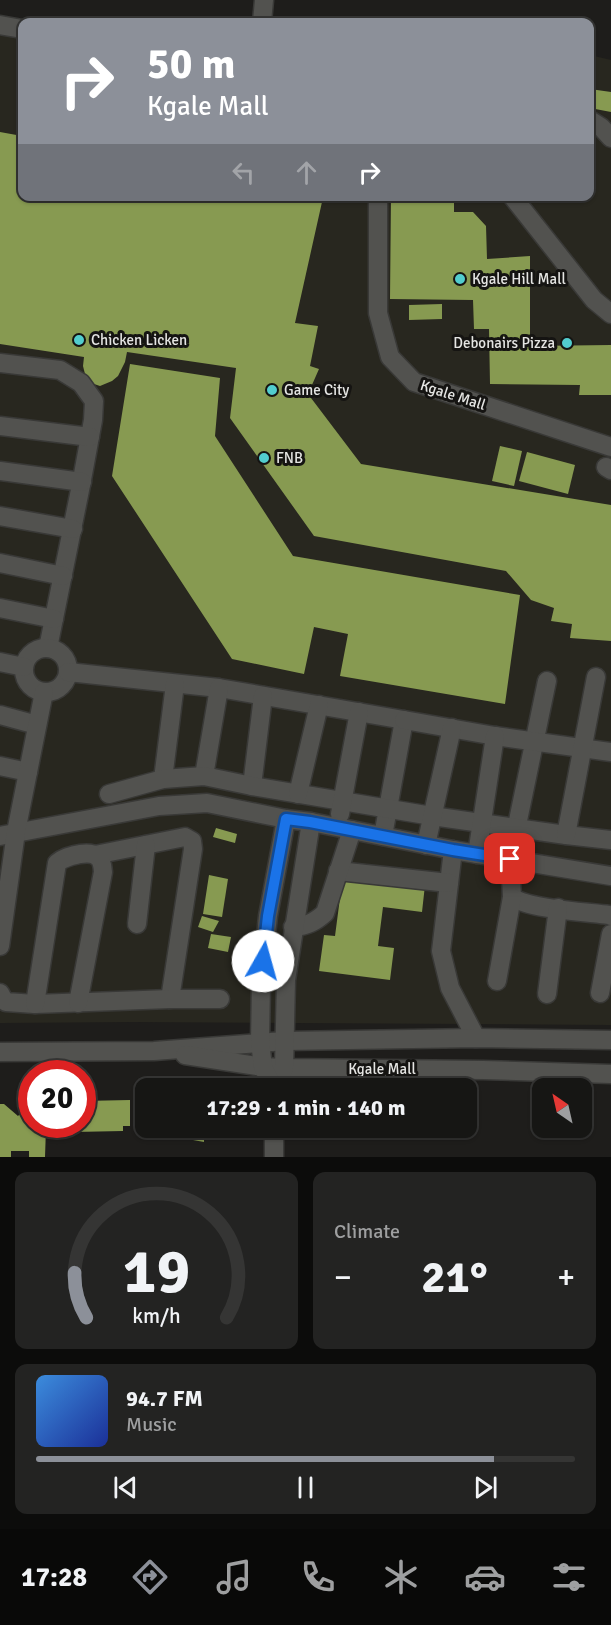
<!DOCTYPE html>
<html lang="en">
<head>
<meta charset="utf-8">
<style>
	:root { --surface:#161614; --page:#232322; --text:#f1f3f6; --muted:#9e9fa0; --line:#353534; --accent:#8c9099 }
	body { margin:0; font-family:Signika,sans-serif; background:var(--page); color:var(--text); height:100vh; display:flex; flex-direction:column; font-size:22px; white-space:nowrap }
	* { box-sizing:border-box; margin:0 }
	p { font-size:20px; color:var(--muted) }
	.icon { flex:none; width:33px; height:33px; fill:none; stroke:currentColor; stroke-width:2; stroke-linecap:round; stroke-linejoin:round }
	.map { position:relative; height:1157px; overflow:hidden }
	.drawer { display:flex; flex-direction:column; gap:15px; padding:15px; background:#0c0c0b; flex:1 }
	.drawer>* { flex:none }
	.banner { position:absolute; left:18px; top:18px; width:576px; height:183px; border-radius:12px; box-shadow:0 2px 4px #0004,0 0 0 2px var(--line); background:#8c9099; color:#fff; overflow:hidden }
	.needle { width:39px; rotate:326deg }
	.fabs { position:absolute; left:532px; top:1078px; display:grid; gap:12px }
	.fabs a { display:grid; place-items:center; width:60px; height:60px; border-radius:12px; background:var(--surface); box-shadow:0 2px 4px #0004,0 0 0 2px var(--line); font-size:30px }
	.speed { position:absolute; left:18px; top:1060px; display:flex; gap:12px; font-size:30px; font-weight:700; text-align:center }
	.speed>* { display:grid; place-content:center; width:78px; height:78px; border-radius:50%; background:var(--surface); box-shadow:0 2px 4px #0004,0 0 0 2px var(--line); line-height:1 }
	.speed .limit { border:9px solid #d22; background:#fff; color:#111 }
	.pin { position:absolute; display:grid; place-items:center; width:51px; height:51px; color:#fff; margin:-26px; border-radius:12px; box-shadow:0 3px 9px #0006 }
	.me { position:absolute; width:66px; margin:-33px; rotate:7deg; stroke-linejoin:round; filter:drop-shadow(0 0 4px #0008) }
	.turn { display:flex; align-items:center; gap:21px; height:126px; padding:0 30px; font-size:27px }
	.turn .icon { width:78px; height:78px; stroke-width:2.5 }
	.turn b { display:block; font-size:42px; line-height:51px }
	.lanes { display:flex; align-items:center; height:57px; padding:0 30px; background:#0003; justify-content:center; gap:30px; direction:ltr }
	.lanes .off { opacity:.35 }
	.big { font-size:45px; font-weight:700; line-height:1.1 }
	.drawer .tile { flex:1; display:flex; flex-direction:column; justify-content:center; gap:9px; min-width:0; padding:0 21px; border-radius:12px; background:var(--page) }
	.drawer .dial { align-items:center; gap:0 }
	.dial svg { height:156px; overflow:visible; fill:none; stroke:var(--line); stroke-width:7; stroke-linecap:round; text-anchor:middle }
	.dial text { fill:var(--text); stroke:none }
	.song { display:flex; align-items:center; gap:18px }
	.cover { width:72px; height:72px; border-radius:9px; background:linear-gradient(135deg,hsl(210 70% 55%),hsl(230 70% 35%)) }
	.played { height:6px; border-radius:3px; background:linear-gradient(90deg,var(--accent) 85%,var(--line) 85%) }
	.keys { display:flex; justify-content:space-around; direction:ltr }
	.heat { display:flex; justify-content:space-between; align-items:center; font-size:33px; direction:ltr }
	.drawer .tiles { flex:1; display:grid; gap:15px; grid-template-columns:1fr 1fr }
	.tile:last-child { grid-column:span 2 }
	.trip { position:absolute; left:135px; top:1078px; width:342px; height:60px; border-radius:12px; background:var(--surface); box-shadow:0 2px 4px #0004,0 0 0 2px var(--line); font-weight:700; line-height:60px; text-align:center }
	.tab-bar { display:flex; height:96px; justify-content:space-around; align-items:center; background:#090908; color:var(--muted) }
	.tab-bar .icon { width:42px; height:42px }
	.tab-bar .on { color:var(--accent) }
	.tab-bar b { font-size:27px; color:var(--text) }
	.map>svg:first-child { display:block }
	.built { fill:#28271f }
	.building { fill:#879a51 }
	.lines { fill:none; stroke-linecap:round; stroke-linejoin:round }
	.minor-casing { stroke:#393937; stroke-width:21 }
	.minor { stroke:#52524f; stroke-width:18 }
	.route-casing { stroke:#114b97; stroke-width:15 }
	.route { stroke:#1a73e8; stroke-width:10 }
	.poi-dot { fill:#52cdce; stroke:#151412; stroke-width:2 }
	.labels { text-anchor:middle; stroke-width:6; stroke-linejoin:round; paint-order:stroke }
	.poi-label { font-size:15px; fill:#e5e5e3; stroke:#151412; text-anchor:start }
	.street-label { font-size:15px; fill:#e5e5e3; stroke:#151412 }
</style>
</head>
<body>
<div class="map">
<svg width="611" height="1157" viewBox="0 0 611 1157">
	<rect width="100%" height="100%" fill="#1e1d1b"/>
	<!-- built -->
	<path class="built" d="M0,29L22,33V196H590V55L611,60V1025L133,1022L0,1023Z"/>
	<!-- building -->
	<g class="building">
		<path d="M590,89L611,92V112L590,108Z"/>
		<path d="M0,132L22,136V196H288L322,202L295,323L318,326L310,366L319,369L308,394L361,464L611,505V641L570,638L572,624L551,621L554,608L531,600L506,571L314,536L230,418L236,368L127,352L125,362L118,376L112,381L100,386L91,383L85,374L83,366L84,357L0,344Z"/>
		<path d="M391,196H454V212H473L486,226L487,259L530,256V346L611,345V395H579L580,385L490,384L489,329H474L473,300L390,299Z"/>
		<path d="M442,304V319L409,320V305Z"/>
		<path d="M130,364L220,378L215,436L293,556L520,595L505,704L340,676L348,634L314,627L304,674L232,659L112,476Z"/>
		<path d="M500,446L522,451L514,486L492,481Z"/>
		<path d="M527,452L575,465L568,494L519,481Z"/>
		<path d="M216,828L237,834L235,843L213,837Z"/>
		<path d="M209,875L228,879L222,917L203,914Z"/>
		<path d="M343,875L425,885L422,912L383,907L378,946L394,948L390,980L319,971L324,935L335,936Z"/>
		<path d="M202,916L219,921L213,932L198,927Z"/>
		<path d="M211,934L231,937L228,952L208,948Z"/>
		<path d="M130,1100V1126H123V1131L74,1132L72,1125H82V1101Z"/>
		<path d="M32,1101V1125H47L46,1128L45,1157H29V1151H11V1157H0V1104H4L18,1116Z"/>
		<path d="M138,1109H146V1128H204V1142L171,1136H141Z"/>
	</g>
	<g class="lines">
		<!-- minor casing -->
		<g class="minor-casing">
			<g id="minor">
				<path d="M262,22L264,0"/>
				<path d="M0,25L22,29"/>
				<path d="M590,120L601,127L611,138"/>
				<path d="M378,196V313L390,357L414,382L611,447"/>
				<path d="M512,196L594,300L611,314"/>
				<path d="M0,363L60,370L81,383L94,401L93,420L81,485L48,648"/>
				<path d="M0,426L90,437"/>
				<path d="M606,467L611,470"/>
				<path d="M0,471L82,482"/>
				<path d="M0,516L73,529"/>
				<path d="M0,563L63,576"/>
				<path d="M0,608L54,619"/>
				<circle cx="46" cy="670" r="22"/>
				<path d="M0,662L24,667"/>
				<path d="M68,672L219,688L404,720L383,836"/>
				<path d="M547,681L510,859L512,897C529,909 586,912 609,915L611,916"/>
				<path d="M0,715L37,725"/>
				<path d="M404,720L495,736L611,752"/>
				<path d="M0,766L28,772"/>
				<path d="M204,776L219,688"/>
				<path d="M163,779L175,684"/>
				<path d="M252,786L263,696"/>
				<path d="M109,794L163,779L204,776L252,786L432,816L566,835L611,840"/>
				<path d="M298,794L319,705"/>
				<path d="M340,814L359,712"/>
				<path d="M566,835L596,677"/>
				<path d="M0,836L159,806L207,803L286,819L311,822L453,850L611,876"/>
				<path d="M426,845L452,728"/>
				<path d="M453,850L441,951L450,988L476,1038"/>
				<path d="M477,854L495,736"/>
				<path d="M95,855L185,837L192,841L193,849L170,999"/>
				<path d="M338,871L449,883"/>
				<path d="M137,924L146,845"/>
				<path d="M293,927C307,926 315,922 325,913L352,830"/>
				<path d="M0,946L16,832L44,692"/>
				<path d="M497,981L512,897"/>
				<path d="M0,993L2,997L6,1002L35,1004L170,999H220"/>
				<path d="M600,993L611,934"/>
				<path d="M547,994L558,908"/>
				<path d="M35,1004L57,863C64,857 71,856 80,854C96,852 102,856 103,872L78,1003"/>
				<path d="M0,1052L154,1051L285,1041L476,1038L611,1040"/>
				<path d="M185,1055L263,1067L284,1068L483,1070L611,1074"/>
				<path d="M279,1079L284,1068L286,980L311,822"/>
				<path d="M274,1089L263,1067L260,1042L261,983L268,916L286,819"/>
				<path d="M274,1157V1128"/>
			</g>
		</g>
		<!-- minor -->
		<use href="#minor" class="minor"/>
	</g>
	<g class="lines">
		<!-- route casing -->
		<g class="route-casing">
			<path id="route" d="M263,961L268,916L286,819L310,822L453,850L510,859"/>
		</g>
		<!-- route -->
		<use href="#route" class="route"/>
	</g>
	<!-- markers -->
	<g class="poi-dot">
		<circle cx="460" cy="279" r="6"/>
		<circle cx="79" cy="340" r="6"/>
		<circle cx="567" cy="343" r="6"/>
		<circle cx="272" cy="390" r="6"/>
		<circle cx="264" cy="458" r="6"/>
	</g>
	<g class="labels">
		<!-- poi labels -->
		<g class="poi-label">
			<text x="472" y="284">Kgale Hill Mall</text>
			<text x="91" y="345">Chicken Licken</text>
			<text x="555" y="348" text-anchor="end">Debonairs Pizza</text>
			<text x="284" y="395">Game City</text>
			<text x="276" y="463">FNB</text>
		</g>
		<!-- street labels -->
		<g class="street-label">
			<text transform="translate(453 395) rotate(18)" y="5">Kgale Mall</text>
			<text x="382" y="1074">Kgale Mall</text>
		</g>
	</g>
</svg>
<div class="fabs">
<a><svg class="needle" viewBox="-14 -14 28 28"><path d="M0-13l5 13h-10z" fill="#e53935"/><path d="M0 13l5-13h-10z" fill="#9e9fa0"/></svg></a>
</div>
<div class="speed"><div class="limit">20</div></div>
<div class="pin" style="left:510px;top:859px;background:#d93025"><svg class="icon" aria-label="arrive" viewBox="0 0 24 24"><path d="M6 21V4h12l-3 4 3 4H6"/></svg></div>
<svg class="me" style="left:263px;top:961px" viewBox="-20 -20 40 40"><circle r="19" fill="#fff"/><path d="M0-13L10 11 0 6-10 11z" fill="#1a73e8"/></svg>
<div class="trip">17:29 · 1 min · 140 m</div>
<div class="banner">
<div class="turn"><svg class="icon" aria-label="right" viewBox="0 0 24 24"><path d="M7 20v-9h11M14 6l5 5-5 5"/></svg><div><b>50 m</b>Kgale Mall</div></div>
<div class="lanes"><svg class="icon off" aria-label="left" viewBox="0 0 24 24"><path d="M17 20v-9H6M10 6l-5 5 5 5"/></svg><svg class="icon off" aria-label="ahead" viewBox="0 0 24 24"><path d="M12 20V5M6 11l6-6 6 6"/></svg><svg class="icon" aria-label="right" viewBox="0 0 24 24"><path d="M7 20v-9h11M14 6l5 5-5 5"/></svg></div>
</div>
</div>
<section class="drawer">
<div class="tiles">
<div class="tile dial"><svg viewBox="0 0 100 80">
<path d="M14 69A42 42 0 1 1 86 69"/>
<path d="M14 69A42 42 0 0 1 8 46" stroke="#8c9099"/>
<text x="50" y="56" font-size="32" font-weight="700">19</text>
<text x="50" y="72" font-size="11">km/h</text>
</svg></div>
<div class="tile"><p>Climate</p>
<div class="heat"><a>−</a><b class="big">21°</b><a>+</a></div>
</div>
<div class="tile">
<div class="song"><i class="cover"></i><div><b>94.7 FM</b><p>Music</p></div></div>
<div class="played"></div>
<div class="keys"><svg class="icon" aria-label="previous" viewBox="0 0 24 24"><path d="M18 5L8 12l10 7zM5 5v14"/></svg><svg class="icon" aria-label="pause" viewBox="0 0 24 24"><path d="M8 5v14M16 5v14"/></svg><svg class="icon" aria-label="next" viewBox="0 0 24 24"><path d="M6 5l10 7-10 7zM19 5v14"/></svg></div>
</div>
</div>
</section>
<nav class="tab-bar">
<b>17:28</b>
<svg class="icon on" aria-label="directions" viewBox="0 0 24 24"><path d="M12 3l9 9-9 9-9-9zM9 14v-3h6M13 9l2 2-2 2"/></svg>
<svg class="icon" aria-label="music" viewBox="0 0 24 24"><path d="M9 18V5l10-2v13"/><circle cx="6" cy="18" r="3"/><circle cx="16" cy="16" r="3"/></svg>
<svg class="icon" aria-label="phone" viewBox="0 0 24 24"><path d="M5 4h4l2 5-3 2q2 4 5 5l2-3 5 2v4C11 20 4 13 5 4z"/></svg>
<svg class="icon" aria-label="climate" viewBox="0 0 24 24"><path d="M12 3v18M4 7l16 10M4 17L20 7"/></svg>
<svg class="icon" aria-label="car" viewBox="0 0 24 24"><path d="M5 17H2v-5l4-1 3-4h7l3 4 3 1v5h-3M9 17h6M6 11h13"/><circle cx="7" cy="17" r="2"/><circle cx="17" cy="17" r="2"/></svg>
<svg class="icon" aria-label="filters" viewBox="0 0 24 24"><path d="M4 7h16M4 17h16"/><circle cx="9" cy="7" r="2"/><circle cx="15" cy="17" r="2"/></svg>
</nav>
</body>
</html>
